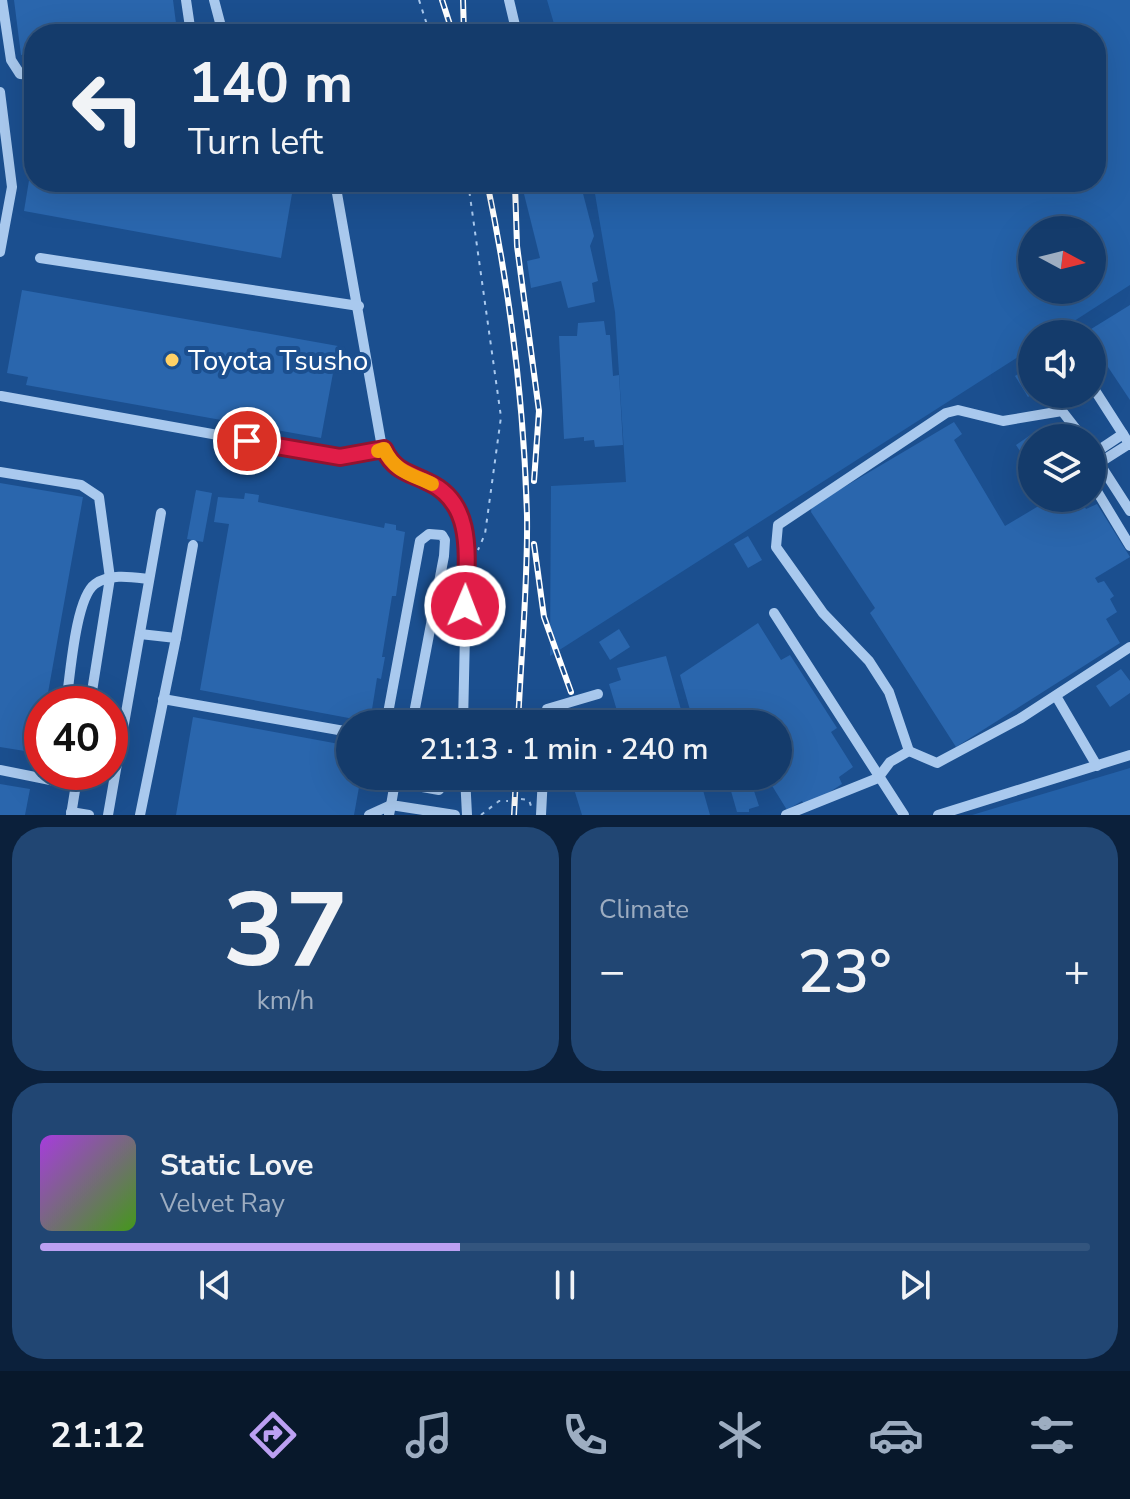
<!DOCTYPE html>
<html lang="en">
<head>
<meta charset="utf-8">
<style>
	:root { --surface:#143b6b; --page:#214673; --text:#f1f3f6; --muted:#9dadc1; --line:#33557e; --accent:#bca0f2 }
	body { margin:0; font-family:"Nunito Sans",sans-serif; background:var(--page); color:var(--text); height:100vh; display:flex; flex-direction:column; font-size:30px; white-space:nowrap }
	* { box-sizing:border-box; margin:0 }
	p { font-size:26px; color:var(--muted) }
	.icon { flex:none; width:44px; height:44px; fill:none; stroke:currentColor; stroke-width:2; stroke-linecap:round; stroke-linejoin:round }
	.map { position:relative; height:815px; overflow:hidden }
	.details { display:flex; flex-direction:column; gap:12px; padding:12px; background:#0b203b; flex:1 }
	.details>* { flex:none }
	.banner { position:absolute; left:24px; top:24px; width:1082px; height:168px; border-radius:32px; box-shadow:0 8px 32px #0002,0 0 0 2px var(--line); background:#143b6b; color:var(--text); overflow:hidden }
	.needle { width:52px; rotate:97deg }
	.tools { position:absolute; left:1018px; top:216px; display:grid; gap:16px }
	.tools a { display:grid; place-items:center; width:88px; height:88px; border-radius:50%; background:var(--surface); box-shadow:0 8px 32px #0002,0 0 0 2px var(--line); font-size:40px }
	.speed { position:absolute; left:24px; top:686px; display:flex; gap:16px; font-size:40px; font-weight:700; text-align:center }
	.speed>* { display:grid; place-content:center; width:104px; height:104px; border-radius:50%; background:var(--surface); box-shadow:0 8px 32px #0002,0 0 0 2px var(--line); line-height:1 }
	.speed .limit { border:12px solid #d22; background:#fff; color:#111 }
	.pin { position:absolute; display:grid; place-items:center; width:68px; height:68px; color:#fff; margin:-34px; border:4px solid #fff; border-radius:50%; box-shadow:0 2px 8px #0007 }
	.me { position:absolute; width:88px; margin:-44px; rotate:1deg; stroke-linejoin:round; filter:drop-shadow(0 0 6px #0008) }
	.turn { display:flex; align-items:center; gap:28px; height:168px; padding:0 32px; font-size:36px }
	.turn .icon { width:104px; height:104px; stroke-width:2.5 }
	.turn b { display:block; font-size:56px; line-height:68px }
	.big { font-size:60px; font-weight:600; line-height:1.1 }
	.details .widget { flex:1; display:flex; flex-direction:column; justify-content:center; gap:12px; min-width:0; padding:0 28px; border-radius:32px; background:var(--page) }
	.details .dial { align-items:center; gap:0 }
	.dial b { font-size:104px; line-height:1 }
	.song { display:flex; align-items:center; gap:24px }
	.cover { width:96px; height:96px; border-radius:12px; background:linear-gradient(135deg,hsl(280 70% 55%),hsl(100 70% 35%)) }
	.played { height:8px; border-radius:4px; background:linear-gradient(90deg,var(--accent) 40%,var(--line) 40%) }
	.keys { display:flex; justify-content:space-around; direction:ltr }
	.heat { display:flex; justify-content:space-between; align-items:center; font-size:44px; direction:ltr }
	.details .tiles { flex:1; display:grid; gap:12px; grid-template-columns:1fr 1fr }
	.widget:last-child { grid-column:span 2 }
	.trip { position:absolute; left:336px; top:710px; width:456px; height:80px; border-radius:40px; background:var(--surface); box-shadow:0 8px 32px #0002,0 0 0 2px var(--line); font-weight:600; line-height:80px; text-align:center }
	.dock { display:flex; height:128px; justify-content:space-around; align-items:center; background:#08182b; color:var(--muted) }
	.dock .icon { width:56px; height:56px }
	.dock .current { color:var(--accent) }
	.dock b { font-size:36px; color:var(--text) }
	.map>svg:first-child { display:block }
	.green { fill:#2461a8; fill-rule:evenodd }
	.building { fill:#2a66ad }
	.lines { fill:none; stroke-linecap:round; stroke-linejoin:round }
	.path { stroke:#a9c9ee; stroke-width:2; stroke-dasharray:4 6; stroke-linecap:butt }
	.minor { stroke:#a9c9ee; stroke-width:10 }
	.rail-casing { stroke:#fff; stroke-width:6 }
	.rail { stroke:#1b4f8f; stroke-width:3; stroke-dasharray:9; stroke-linecap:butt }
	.route-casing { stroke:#92132f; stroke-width:20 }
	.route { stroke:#e11d48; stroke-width:14 }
	.slow { stroke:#f59e0b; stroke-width:14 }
	.poi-dot { fill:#ffd166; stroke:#1b4f8f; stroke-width:3 }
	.labels { text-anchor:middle; stroke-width:8; stroke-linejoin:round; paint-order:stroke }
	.poi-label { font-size:28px; fill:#fff; stroke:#1b4f8f; text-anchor:start }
</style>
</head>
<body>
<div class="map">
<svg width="1130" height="815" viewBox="0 0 1130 815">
	<rect width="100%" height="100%" fill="#1b4f8f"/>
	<!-- green -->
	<g class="green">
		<path d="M547,0H1130V285L1054,334H1032V348L550,656L551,486L626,482L615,312L593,182H1096V34H557ZM1032,230H1092V290H1032Z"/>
		<path d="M1130,768V815H972Z"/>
	</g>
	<!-- building -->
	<g class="building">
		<path d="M14,0H173L177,31L34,34V53L21,55Z"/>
		<path d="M551,22L554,34H539L536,25Z"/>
		<path d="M32,162L34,182H294L281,258L24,211Z"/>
		<path d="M521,182H580L594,236L590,246L598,281L592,283L595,302L568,308L561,281L531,288L527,261L540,258Z"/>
		<path d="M22,290L338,346L321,438L26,385L28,377L7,373Z"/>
		<path d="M1130,305V400L1092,343V334H1083Z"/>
		<path d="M604,321L606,335H610L613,376L619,375L623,445L595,447L594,440L584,441V437L564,439L559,336H577L578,323Z"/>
		<path d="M1032,365V394L1028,397L1015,376Z"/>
		<path d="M954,422L962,434L954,440L1005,526L1052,498H1079L1086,509L1097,504L1130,557L1095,578L1098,583L1104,581L1114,596L1110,599L1117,612L1106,619L1120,643L956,747L870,613L875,608L811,512L812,506Z"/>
		<path d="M1042,427L1049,438H1032V469L1016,445Z"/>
		<path d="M0,483L83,497L46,704H42L37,753L0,747Z"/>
		<path d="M196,490L212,493L203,542L187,539Z"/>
		<path d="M245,493L259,495L258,502L384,528L385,523L396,525V530L405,532L396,596H392L382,657H385L381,679L377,678L370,722L200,690L229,524L214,522L218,497L244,499Z"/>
		<path d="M748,536L762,560L748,568L734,544Z"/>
		<path d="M758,623L781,660L790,655L837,728L831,732L853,767L839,777L842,784L813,803L805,806L802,801L787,810L766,776H778V724H694L680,675Z"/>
		<path d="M619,629L630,647L610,660L599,642Z"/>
		<path d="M666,656L685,724H621L609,684L621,680L617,668Z"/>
		<path d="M1121,669L1130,681V693L1110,707L1096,686Z"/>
		<path d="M590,715L594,724H584L583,717Z"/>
		<path d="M193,717L350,746V776H361L354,815H176Z"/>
		<path d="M570,776H699L710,815H582Z"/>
		<path d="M0,784L30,789L25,815H0Z"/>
		<path d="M752,785L759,806L749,809V812H737L731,791Z"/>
	</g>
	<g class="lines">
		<!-- path -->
		<g class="path">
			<path d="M419,0L430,34"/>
			<path d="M468,182L501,417L485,534L478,550"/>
			<path d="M521,799L529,800L531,806"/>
			<path d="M481,815L499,801H508"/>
		</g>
		<!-- minor -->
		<g class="minor">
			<path d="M2,0L11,60L20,74L34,75"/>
			<path d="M186,0L191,34"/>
			<path d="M214,0L223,34"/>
			<path d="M509,0L517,34"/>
			<path d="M0,92L12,187L0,252"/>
			<path d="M335,182L381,442C402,498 451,460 467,542L463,724"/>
			<path d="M40,258L359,306"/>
			<path d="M1096,392L1130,445"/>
			<path d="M1,396L340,457L384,449"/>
			<path d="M1092,452L1130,511"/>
			<path d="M1093,454L1123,434"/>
			<path d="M1099,463L1129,444"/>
			<path d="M0,472L81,485L99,497L110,578L90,704"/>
			<path d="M1092,483L1130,546"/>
			<path d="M774,613L904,815"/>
			<path d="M140,634L176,638L140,815"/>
			<path d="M176,638L193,545"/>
			<path d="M1056,696L1097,766"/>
			<path d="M163,699L350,732"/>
			<path d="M66,704C70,679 75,598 95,584C110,573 132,577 149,579"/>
			<path d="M386,724L420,541L429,534L442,535L445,540L444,556L412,724"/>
			<path d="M546,724L547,709L598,694"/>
			<path d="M909,751L889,692L869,661L823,613L776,547L778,525L946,413L958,410L1003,421L1062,411L1083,438"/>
			<path d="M0,770L75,785"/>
			<path d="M396,776L391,805L455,815"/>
			<path d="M465,776L467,815"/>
			<path d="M395,782L439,790"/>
			<path d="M71,812L89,815"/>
			<path d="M71,815L78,772"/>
			<path d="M108,815L161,513"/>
			<path d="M369,815L391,805L389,815"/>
			<path d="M541,815L543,776"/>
			<path d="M786,815L878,778L890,762L909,751L937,763L1021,718L1130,647"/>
			<path d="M938,815L1130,755"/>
		</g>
		<!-- rail casing -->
		<g class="rail-casing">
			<g id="rail">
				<path d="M442,0L453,34"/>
				<path d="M463,0L464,34"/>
				<path d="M487,182C510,292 524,404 527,516C528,585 521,655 518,724"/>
				<path d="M515,185L517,246L539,411L534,481"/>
				<path d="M534,544L544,617L571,692"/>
				<path d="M514,815L516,776"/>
			</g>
		</g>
		<!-- rail -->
		<use href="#rail" class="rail"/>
	</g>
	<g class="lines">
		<!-- route casing -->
		<g class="route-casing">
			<path id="route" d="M247,441L340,457L384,449C394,471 408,472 428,482C477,504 466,562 465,606"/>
		</g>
		<!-- route -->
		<use href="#route" class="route"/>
		<!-- slow -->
		<path class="slow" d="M378,451L384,449C395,472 411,474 432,484"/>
	</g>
	<!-- markers -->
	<circle class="poi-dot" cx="172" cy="360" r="8"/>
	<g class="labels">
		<!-- poi labels -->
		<g class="poi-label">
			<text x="188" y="370">Toyota Tsusho</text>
		</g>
	</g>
</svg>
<div class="tools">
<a><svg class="needle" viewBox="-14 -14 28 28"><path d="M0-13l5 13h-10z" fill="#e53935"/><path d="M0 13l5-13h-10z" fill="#9dadc1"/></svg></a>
<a><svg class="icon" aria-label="sound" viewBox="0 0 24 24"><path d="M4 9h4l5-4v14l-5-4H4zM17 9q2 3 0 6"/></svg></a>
<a><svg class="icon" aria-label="layers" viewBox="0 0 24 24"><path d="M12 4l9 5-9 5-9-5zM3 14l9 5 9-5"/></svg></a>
</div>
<div class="speed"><div class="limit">40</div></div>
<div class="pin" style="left:247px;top:441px;background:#d93025"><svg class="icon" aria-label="arrive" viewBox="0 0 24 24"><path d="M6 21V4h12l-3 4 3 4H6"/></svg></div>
<svg class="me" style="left:465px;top:606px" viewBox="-20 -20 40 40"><circle r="17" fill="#e11d48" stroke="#fff" stroke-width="3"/><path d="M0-11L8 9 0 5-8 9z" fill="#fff"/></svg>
<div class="trip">21:13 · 1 min · 240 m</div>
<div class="banner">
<div class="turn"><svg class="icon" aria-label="left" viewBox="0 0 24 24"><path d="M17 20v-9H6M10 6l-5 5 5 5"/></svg><div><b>140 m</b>Turn left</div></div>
</div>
</div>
<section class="details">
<div class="tiles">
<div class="widget dial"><b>37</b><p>km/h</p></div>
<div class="widget"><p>Climate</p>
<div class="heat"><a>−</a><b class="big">23°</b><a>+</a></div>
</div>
<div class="widget">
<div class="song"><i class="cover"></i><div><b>Static Love</b><p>Velvet Ray</p></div></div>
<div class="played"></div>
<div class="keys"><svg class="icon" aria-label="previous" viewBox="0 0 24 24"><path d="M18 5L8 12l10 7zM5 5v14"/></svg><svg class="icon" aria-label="pause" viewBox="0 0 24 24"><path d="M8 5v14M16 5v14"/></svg><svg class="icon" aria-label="next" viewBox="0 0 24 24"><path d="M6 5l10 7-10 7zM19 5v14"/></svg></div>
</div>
</div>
</section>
<nav class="dock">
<b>21:12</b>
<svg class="icon current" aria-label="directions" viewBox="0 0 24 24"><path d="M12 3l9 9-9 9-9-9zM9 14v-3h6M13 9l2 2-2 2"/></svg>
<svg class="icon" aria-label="music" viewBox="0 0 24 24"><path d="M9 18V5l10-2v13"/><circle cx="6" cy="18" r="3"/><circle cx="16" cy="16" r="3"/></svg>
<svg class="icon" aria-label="phone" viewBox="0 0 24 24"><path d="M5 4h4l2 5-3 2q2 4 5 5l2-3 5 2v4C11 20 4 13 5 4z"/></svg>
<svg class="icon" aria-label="climate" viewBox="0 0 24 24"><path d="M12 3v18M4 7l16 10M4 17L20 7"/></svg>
<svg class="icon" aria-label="car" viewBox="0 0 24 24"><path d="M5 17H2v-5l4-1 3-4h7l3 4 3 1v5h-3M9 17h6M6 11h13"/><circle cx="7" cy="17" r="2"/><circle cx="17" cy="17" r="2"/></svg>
<svg class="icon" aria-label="filters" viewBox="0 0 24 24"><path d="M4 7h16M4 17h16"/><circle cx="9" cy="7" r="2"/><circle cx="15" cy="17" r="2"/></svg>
</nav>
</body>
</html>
